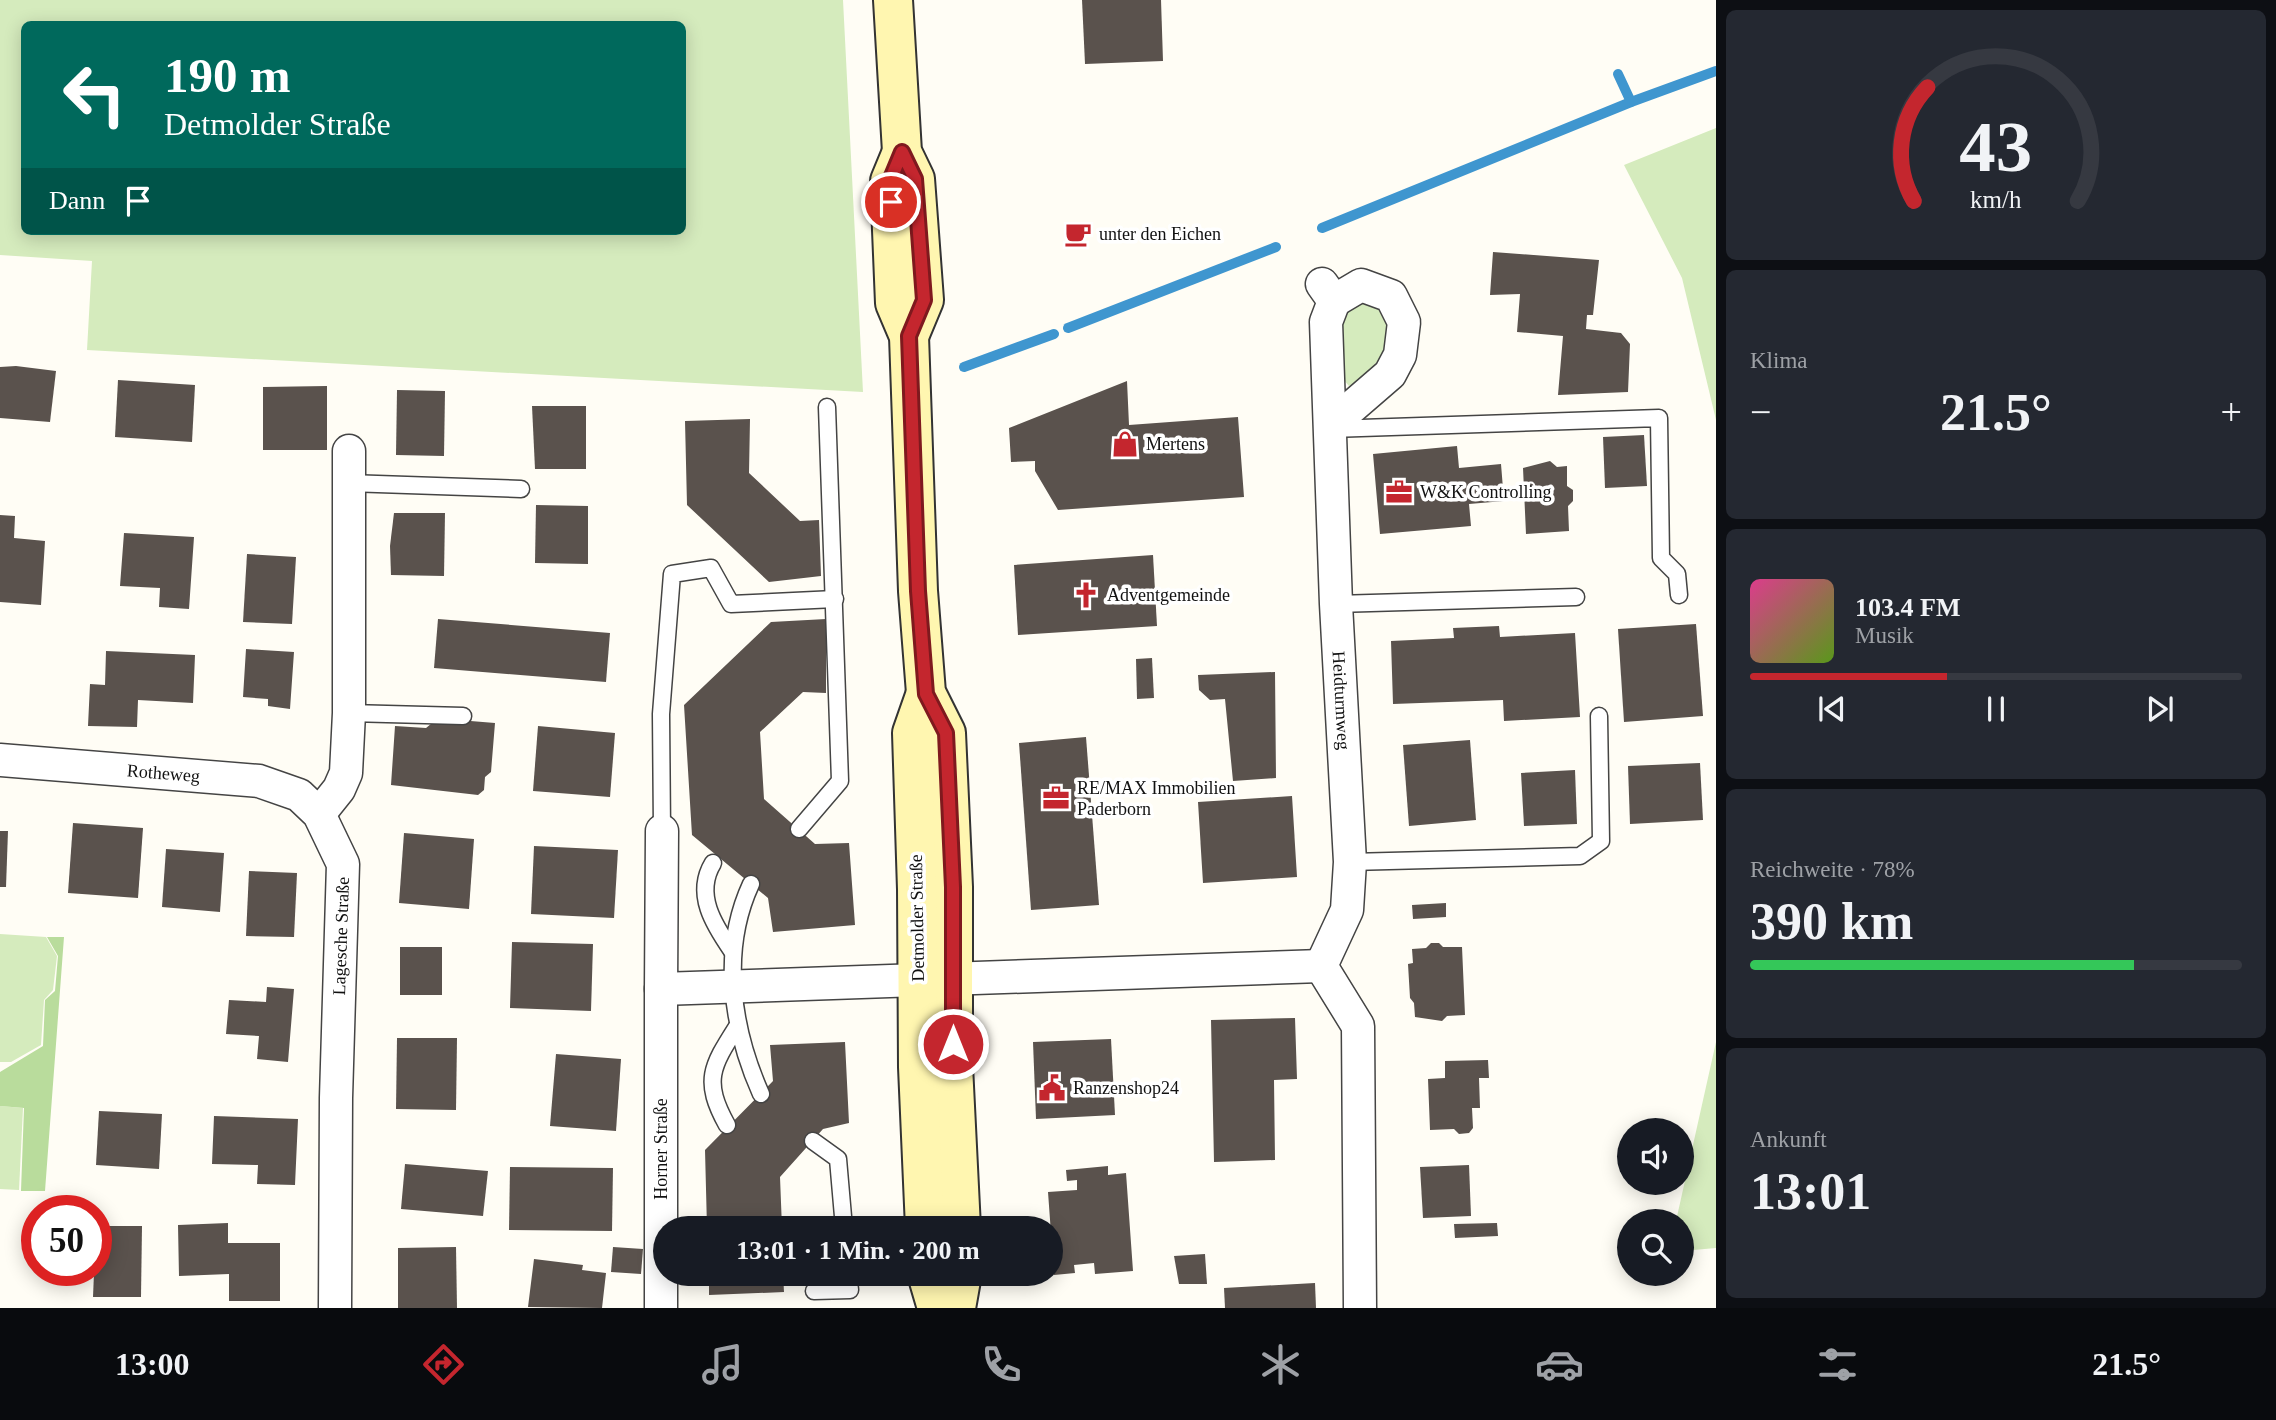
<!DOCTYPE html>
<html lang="de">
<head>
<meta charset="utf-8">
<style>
	:root { --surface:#171b24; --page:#242831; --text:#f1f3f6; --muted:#9ea1a6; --line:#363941; --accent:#c4262e }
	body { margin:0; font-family:Georgia,serif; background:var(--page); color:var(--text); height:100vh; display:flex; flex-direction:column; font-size:26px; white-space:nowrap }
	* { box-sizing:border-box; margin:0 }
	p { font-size:23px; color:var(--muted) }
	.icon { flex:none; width:38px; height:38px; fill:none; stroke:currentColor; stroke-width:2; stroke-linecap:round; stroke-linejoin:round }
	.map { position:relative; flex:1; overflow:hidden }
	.sheet { display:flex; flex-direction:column; gap:10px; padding:10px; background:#0d0f14; width:560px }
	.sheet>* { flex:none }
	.guide { position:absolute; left:21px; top:21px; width:665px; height:214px; border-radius:10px; box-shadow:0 4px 18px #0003; background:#00695c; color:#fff; overflow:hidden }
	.buttons { position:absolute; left:1617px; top:1118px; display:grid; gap:14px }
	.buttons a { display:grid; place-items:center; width:77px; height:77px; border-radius:50%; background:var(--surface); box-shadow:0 4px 18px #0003; font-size:35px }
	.speed { position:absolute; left:21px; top:1195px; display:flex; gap:14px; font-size:35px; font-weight:700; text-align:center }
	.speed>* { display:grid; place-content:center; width:91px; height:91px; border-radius:50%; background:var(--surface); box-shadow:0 4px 18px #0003; line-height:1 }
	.speed .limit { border:10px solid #d22; background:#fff; color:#111 }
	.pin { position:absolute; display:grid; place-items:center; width:60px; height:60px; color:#fff; margin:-30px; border:4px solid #fff; border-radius:50%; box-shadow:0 2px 7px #0007 }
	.me { position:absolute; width:77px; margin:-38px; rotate:0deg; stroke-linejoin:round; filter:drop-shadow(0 0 5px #0008) }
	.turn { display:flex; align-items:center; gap:24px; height:147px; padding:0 28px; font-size:32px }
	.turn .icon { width:91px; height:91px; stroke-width:2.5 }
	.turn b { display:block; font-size:49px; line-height:60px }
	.then { display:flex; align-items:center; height:66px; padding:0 28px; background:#0003; gap:14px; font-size:26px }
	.big { font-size:52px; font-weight:600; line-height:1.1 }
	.sheet .widget { flex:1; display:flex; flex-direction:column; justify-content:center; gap:10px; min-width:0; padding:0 24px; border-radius:10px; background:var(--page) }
	.sheet .dial { align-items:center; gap:0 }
	.dial svg { height:182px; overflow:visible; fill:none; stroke:var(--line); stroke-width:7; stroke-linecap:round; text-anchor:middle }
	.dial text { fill:var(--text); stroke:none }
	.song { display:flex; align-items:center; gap:21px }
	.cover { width:84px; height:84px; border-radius:10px; background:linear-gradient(135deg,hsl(330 70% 55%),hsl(90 70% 35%)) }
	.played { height:7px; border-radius:4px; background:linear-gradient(90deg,var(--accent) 40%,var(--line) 40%) }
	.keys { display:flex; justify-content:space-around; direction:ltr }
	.heat { display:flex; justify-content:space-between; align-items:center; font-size:38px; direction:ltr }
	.charge { height:10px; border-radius:5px; background:linear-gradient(90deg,#34c759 78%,var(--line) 0) }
	.trip { position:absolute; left:653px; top:1216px; width:410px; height:70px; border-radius:35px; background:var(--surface); box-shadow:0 4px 18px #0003; font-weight:600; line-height:70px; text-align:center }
	.tab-bar { display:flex; height:112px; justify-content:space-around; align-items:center; background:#090b0e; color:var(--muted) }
	.tab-bar .icon { width:49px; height:49px }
	.tab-bar .active { color:var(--accent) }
	.tab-bar b { font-size:32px; color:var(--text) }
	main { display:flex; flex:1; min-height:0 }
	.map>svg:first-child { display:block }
	.green { fill:#d5ebbd; fill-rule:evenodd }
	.forest { fill:#b9dc9c }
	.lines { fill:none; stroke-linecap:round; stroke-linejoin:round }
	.stream { stroke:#3f96cf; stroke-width:10 }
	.building { fill:#5a524d }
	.service-casing { stroke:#444; stroke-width:19 }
	.minor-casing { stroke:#444; stroke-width:35 }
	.secondary-casing { stroke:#333; stroke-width:42 }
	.service { stroke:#fff; stroke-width:16 }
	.minor { stroke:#fff; stroke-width:32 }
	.secondary { stroke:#fff6b0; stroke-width:38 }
	.route-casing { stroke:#7f191e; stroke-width:18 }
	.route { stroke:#c4262e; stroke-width:12 }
	.labels { text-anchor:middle; stroke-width:7; stroke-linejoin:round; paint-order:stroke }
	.poi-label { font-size:18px; fill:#111; stroke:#fff; text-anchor:start }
	.street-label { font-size:18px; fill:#111; stroke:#fff }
</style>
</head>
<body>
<main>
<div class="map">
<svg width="1716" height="1308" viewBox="0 0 1716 1308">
	<rect width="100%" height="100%" fill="#fffdf5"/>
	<!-- green -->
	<g class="green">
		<path d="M0,0H843L863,392L87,350L92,261L0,255ZM24,24H682V231H24Z"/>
		<path d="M1716,128V420L1682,278L1624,165Z"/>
		<path d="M1366,303L1382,309L1394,340L1364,378L1349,386L1343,379L1339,315L1351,305Z"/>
		<path d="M0,934L46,937L57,956L53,990L44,1000L41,1045L11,1062H0Z"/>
		<path d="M1716,1042V1248L1682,1251V1222L1676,1221Z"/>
		<path d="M0,1106L23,1108L19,1190L0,1189Z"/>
	</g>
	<!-- forest -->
	<path class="forest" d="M47,937H64L45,1191H21L24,1108L0,1106V1072L43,1046L45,1000L55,991L58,956Z"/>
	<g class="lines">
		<!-- stream -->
		<g class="stream">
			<path d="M1618,74L1631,102"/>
			<path d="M1322,228L1631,102L1716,71"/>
			<path d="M1068,328L1276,247"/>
			<path d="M964,367L1054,334"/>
		</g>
	</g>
	<!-- building -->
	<g class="building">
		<path d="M1082,0H1161L1163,61L1085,64Z"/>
		<path d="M1493,252L1599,260L1593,315H1587L1586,329L1621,333L1630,344L1628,392L1558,395L1563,336L1517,332L1520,294L1490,295Z"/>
		<path d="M16,366L56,371L50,422L0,418V367Z"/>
		<path d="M118,380L195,385L192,442L115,437Z"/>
		<path d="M1127,381L1129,425L1238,417L1244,497L1058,510L1035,471V461L1011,462L1009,428Z"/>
		<path d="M327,386V450H263V387Z"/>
		<path d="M397,390L445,391L444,456L396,455Z"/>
		<path d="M532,406H586V469H535Z"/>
		<path d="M750,419L749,473L800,521L819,520L821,576L769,582L687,505L685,421Z"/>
		<path d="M1644,435L1647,486L1605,488L1603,437Z"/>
		<path d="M1457,446L1459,468L1501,464L1504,501L1469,504L1471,526L1380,534L1373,454Z"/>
		<path d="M1550,461L1557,467L1567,466V486L1573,490V501L1568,506L1569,531L1526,534L1523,468Z"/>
		<path d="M536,505L588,506V564L535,563Z"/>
		<path d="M394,513H445L444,576L391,575L390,546Z"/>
		<path d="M0,515L15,516L14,538L45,541L41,605L0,602Z"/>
		<path d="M124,533L194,537L189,609L159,607L160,588L120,586Z"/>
		<path d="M247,554L296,557L292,624L243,622Z"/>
		<path d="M1153,555L1157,626L1018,635L1014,565Z"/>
		<path d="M438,619L610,633L606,682L434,668Z"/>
		<path d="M826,619V693L803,692L760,732L764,799L815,844L849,843L855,925L773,932L768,898L692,835L684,705L771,622Z"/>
		<path d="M1696,624L1703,716L1624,722L1618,629Z"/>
		<path d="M1499,626L1500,637L1575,633L1580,717L1504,721L1503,700L1393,704L1391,641L1454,638L1453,628Z"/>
		<path d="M246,649L294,652L290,709L268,706V699L243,697Z"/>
		<path d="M106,651L195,655L193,703L138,700L137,727L88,726L90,684L105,685Z"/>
		<path d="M1152,658L1154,698L1137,699L1136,659Z"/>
		<path d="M1275,672L1276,778L1233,781L1225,699L1210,700L1199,690L1198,675Z"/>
		<path d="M437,719L441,724L446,719L495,723L491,772L485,777L484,790L478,795L391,785L395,726L426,728Z"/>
		<path d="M538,726L615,733L610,797L533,791Z"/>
		<path d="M1086,737L1099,905L1031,910L1019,743Z"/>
		<path d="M1470,740L1476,820L1409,826L1403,745Z"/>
		<path d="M1700,763L1703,820L1630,824L1628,766Z"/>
		<path d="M1575,770L1577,824L1524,826L1521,773Z"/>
		<path d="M1292,796L1297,877L1203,883L1198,802Z"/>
		<path d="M73,823L143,828L138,898L68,893Z"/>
		<path d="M0,831H8L6,887H0Z"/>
		<path d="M404,833L474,839L469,909L399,903Z"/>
		<path d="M534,846L618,850L614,918L531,914Z"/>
		<path d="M166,849L224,853L220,912L162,907Z"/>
		<path d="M249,871L297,873L294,937L246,936Z"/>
		<path d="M1446,903V917L1413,919L1412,905Z"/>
		<path d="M512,942L593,944L591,1011L510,1008Z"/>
		<path d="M1431,943H1439L1443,947H1462L1465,1015L1447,1016L1442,1021L1415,1017L1414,1003L1410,998L1408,964L1413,963L1412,949L1426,948Z"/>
		<rect x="400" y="947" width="42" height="48"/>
		<path d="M267,987L294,989L288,1062L257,1059L259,1036L226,1034L229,1000L266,1002Z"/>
		<path d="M1295,1018L1297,1079L1274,1080L1275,1160L1214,1162L1211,1020Z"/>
		<path d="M397,1038H457L456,1110L396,1109Z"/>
		<path d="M1111,1039L1115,1115L1036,1119L1033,1042Z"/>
		<path d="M845,1042L849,1123L823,1129L780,1177L782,1228H707L705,1150L773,1081L770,1045Z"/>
		<path d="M556,1054L621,1059L616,1131L550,1126Z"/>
		<path d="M1488,1060L1489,1078H1479L1480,1108H1472L1473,1128L1469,1133L1459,1134L1454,1129L1430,1130L1428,1079L1445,1078V1061Z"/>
		<path d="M99,1111L162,1114L159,1169L96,1165Z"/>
		<path d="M214,1116L298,1119L295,1185L257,1184L258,1165L212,1164Z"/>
		<path d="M405,1164L488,1171L483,1216L401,1209Z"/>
		<path d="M1469,1165L1471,1216L1423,1218L1420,1167Z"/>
		<path d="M1108,1166V1175L1126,1173L1133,1271L1095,1274L1094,1263L1074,1265L1075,1273L1054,1275L1048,1192L1077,1190V1180L1067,1181L1066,1170Z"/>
		<path d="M510,1167L613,1168L612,1231L509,1230Z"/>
		<path d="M228,1223V1243H280V1301H229V1274L179,1276L178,1225Z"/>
		<path d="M1497,1223L1498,1236L1455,1238L1454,1224Z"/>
		<path d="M96,1226H142L141,1297H93Z"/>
		<path d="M456,1247L457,1308H398V1248Z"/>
		<path d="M613,1247L643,1249L641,1274L611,1272Z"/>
		<path d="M1205,1254L1207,1284H1179L1174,1256Z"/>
		<path d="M534,1259L583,1265L582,1270L606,1273L602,1308L528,1307Z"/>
		<path d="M709,1274H783L784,1292L709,1295Z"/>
		<path d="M1315,1283L1316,1308H1225L1224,1288Z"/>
	</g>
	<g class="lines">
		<!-- service casing -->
		<g class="service-casing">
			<g id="service">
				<path d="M1331,429L1659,418L1661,558L1677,574L1679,595"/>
				<path d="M348,483L521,489"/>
				<path d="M1336,604L1576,597"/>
				<path d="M349,713L463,716"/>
				<path d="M799,829L840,781L827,407"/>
				<path d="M662,831L661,714L672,574L711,568L731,604L835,599"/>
				<path d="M1350,862L1580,856L1601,841L1599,716"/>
				<path d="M713,863C694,894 714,925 732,951"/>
				<path d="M751,884C720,951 732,1029 761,1094"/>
				<path d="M727,1125C702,1080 712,1066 738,1025"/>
				<path d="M813,1141L838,1159L844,1228"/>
				<path d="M814,1291L850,1290L848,1274"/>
			</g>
		</g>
		<!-- minor casing -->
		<g class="minor-casing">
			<g id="minor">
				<path id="s1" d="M1322,284L1334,301L1326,322L1336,604L1350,862L1347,910L1321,966L1358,1026L1360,1308"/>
				<path d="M1331,425L1390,374L1400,355L1404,322L1391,296L1361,285L1334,301"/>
				<path id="s2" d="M0,760L259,781L299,795L319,814L343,864L336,1098L335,1308"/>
				<path d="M319,814L339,789L346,773L349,713V451"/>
				<path d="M662,831L661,989L1321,966"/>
				<path d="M661,1308V989"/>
			</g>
		</g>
		<!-- secondary casing -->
		<g class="secondary-casing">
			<g id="secondary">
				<path d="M893,0L902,152L915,179L924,300L909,336"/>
				<path d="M902,152L890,181L895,303L909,336L918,591L926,693L946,733L953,887V1066L961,1228"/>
				<path d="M925,1228L918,1067L917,889L912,733L926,693"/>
				<path d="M927,1274L937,1308"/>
				<path d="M956,1308L962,1274"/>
			</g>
		</g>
		<!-- service -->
		<use href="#service" class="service"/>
		<!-- minor -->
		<use href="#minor" class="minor"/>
		<!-- secondary -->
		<use href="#secondary" class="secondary"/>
	</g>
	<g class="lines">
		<!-- route casing -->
		<g class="route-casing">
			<path id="route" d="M891,202L890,181L902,152L915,179L924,300L909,336L918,591L926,694L946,733L953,887V1044"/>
		</g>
		<!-- route -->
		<use href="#route" class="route"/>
	</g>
	<!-- icons -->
	<defs>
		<g id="cafe-bare" transform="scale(2.1)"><path d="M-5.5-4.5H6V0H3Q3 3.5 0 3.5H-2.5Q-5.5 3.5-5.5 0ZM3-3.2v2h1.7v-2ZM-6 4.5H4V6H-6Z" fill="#c4262e" stroke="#fff" stroke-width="2.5" paint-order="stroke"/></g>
		<g id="shop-bare" transform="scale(2.1)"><path d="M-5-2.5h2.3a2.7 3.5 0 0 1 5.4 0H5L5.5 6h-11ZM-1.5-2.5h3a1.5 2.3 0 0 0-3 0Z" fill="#c4262e" stroke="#fff" stroke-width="2.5" paint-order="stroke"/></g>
		<g id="office-bare" transform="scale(2.1)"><path d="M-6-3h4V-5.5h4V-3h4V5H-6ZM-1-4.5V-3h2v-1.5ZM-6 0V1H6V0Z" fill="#c4262e" stroke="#fff" stroke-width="2.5" paint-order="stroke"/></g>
		<g id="church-bare" transform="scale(2.1)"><path d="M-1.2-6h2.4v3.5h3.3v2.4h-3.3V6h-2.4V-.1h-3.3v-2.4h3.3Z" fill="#c4262e" stroke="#fff" stroke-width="2.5" paint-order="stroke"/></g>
		<g id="civic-bare" transform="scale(2.1)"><path d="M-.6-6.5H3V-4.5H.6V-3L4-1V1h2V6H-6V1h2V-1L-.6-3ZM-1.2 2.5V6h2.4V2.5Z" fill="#c4262e" stroke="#fff" stroke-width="2.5" paint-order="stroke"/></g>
	</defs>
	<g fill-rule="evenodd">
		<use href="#cafe-bare" x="1078" y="234"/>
		<use href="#shop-bare" x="1125" y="444"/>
		<use href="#office-bare" x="1399" y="492"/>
		<use href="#church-bare" x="1086" y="595"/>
		<use href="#office-bare" x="1056" y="798"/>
		<use href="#civic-bare" x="1052" y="1088"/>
	</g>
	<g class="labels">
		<!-- poi labels -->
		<g class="poi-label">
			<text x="1099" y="240">unter den Eichen</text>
			<text x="1146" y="450">Mertens</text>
			<text x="1420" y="498">W&amp;K Controlling</text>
			<text x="1107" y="601">Adventgemeinde</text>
			<text x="1077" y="794">RE/MAX Immobilien<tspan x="1077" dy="21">Paderborn</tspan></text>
			<text x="1073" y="1094">Ranzenshop24</text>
		</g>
		<!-- street labels -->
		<g class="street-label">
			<text dy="6" stroke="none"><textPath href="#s1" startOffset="422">Heidturmweg</textPath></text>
			<text dy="6" stroke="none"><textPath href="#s2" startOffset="164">Rotheweg</textPath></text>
			<text transform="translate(917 918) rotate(-91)" y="6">Detmolder Straße</text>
			<text transform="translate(341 936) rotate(-88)" y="6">Lagesche Straße</text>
			<text transform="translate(661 1149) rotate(-90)" y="6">Horner Straße</text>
		</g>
	</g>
</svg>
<div class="buttons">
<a><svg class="icon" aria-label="sound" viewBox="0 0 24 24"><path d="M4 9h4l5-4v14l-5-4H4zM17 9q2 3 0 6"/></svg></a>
<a><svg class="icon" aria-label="search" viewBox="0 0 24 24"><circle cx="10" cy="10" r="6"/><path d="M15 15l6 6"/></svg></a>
</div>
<div class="speed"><div class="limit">50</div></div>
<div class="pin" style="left:891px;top:202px;background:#d93025"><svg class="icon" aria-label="arrive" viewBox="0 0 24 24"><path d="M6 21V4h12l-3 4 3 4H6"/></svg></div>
<svg class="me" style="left:953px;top:1044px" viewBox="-20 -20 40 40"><circle r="17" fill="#c4262e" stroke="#fff" stroke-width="3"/><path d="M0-11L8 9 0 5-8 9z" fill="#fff"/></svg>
<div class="trip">13:01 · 1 Min. · 200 m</div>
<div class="guide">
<div class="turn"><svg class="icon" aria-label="left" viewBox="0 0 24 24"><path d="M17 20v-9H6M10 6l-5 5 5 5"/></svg><div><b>190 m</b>Detmolder Straße</div></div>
<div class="then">Dann<svg class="icon" aria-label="arrive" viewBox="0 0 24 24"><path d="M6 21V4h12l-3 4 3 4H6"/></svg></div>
</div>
</div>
<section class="sheet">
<div class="widget dial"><svg viewBox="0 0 100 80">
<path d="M14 69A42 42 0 1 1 86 69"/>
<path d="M14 69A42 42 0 0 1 20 19" stroke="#c4262e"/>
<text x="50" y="56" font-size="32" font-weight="700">43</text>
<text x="50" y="72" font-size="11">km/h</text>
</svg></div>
<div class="widget"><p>Klima</p>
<div class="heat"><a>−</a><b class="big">21.5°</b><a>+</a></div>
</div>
<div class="widget">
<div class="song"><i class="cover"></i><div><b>103.4 FM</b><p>Musik</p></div></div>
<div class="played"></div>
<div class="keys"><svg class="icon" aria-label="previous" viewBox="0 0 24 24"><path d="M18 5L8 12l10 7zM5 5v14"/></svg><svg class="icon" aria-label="pause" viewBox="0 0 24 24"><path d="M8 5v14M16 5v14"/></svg><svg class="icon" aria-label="next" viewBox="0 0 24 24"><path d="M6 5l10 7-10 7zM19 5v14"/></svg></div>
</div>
<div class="widget"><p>Reichweite · 78%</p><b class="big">390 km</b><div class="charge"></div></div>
<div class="widget"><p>Ankunft</p><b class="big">13:01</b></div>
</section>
</main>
<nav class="tab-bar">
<b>13:00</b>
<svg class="icon active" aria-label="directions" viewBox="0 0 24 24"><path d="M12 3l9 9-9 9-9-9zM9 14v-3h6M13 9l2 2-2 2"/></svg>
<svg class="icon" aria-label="music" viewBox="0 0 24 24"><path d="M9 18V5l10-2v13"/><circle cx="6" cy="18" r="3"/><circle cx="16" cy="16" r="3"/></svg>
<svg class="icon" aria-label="phone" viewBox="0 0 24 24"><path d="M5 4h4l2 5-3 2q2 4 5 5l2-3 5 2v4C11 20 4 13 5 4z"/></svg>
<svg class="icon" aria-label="climate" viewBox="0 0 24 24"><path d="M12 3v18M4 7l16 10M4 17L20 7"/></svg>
<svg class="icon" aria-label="car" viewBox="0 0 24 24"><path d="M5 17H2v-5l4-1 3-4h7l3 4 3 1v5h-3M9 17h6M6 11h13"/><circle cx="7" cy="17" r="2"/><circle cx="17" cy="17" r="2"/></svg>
<svg class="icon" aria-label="filters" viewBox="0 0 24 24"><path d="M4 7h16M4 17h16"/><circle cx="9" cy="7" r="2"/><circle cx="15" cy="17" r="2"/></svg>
<b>21.5°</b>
</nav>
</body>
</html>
